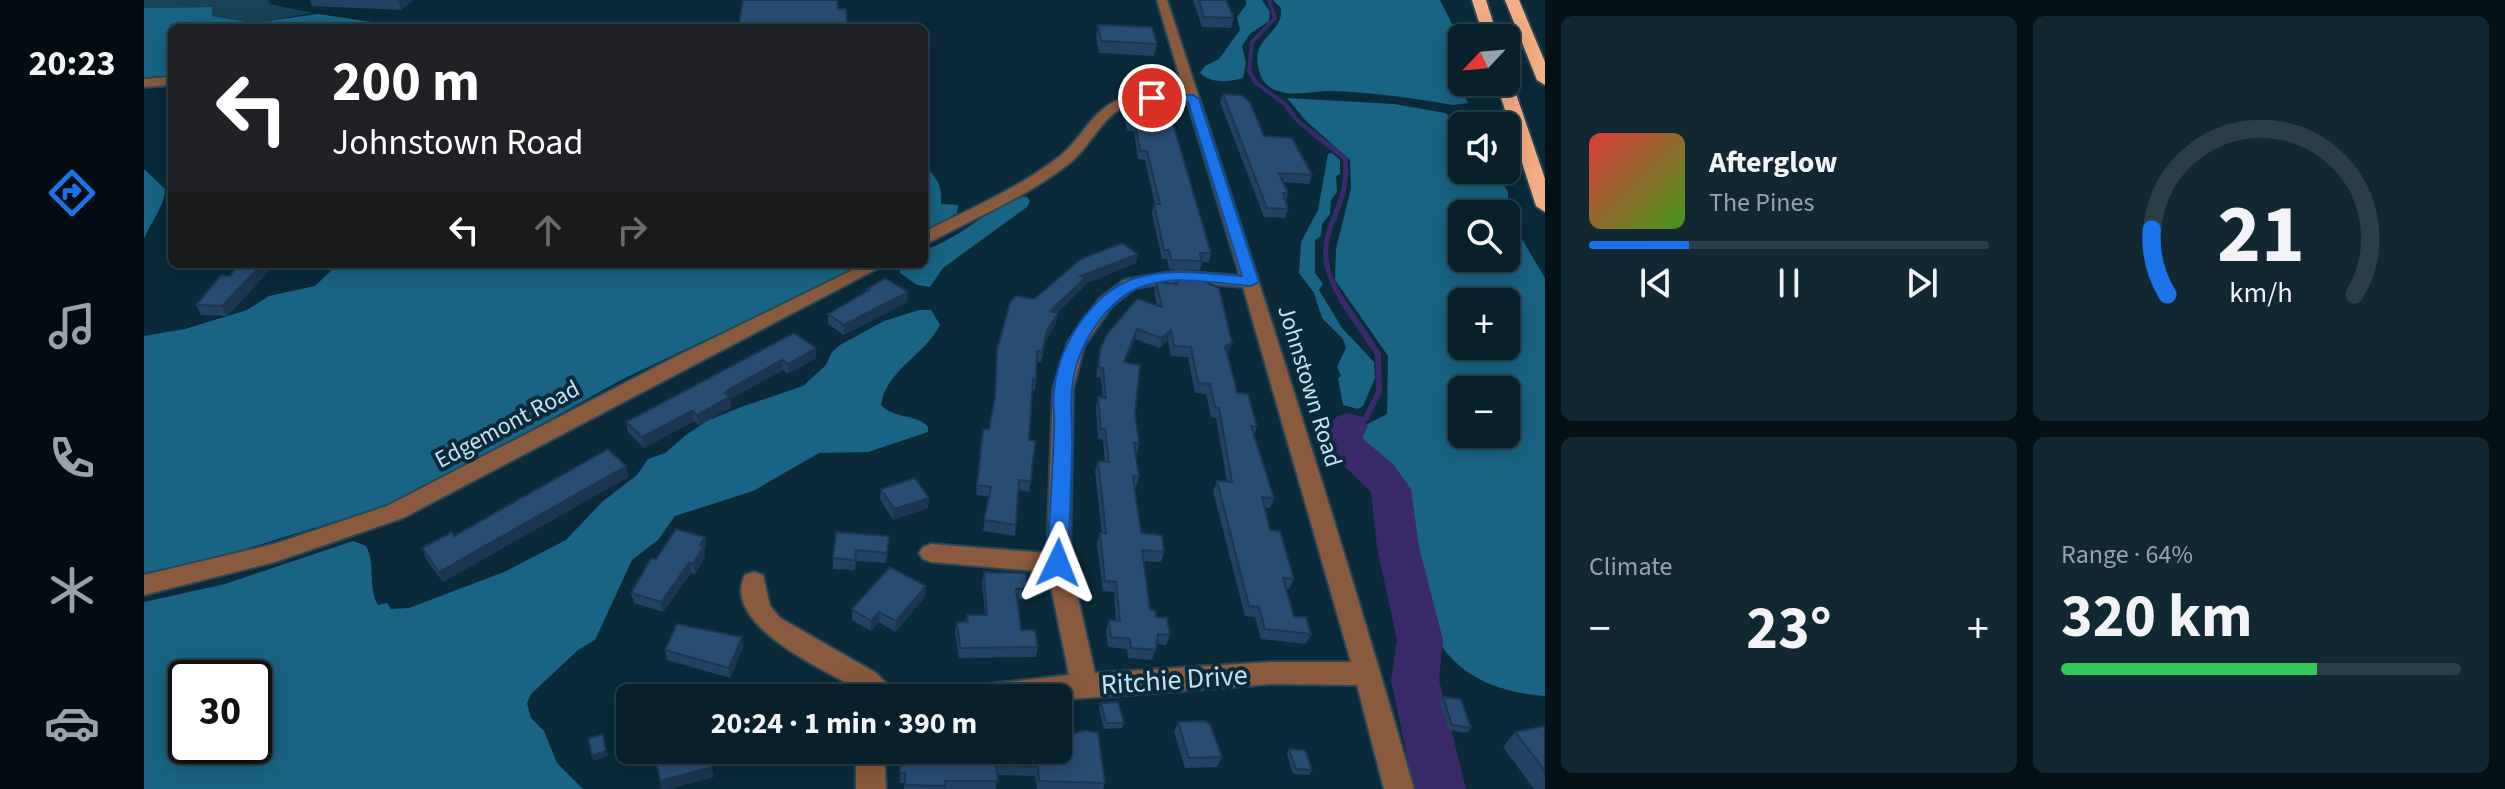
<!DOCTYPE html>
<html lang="en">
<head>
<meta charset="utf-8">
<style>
	:root { --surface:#08202b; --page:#112833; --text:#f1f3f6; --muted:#98a3a9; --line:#293e47; --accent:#1a73e8 }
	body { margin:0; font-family:"Source Sans 3",sans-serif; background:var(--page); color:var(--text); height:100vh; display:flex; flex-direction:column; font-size:30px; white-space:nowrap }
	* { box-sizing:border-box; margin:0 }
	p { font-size:26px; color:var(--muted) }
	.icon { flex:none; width:44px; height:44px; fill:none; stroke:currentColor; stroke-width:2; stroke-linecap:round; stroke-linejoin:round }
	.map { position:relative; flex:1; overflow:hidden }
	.panel { display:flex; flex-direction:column; gap:16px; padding:16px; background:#041218; width:960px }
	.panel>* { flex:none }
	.hud { position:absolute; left:24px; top:24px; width:760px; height:244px; border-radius:12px; box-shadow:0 4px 20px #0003,0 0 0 2px var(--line); background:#202124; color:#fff; overflow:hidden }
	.needle { width:52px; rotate:244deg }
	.controls { position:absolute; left:1304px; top:24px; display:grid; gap:16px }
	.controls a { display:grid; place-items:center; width:72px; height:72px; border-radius:12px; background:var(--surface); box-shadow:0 4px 20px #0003,0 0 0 2px var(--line); font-size:40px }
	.speed { position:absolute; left:24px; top:660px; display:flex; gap:16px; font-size:40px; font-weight:700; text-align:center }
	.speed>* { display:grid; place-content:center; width:104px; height:104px; border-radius:50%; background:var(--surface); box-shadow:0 4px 20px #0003,0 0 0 2px var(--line); line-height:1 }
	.speed .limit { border:4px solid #111; border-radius:12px; background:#fff; color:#111 }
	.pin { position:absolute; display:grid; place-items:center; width:68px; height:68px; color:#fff; margin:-34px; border:4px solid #fff; border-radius:50%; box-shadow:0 2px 8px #0007 }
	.me { position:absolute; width:88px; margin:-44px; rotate:2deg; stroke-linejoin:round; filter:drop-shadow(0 0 6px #0008) }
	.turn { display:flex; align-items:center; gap:28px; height:168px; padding:0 32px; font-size:36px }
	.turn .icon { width:104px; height:104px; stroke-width:2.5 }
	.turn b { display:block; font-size:56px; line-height:68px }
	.lanes { display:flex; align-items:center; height:76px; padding:0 32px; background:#0003; justify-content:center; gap:40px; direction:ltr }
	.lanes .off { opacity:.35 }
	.big { font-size:60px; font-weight:700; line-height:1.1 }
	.panel .widget { flex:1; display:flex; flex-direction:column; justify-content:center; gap:12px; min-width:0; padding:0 28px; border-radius:12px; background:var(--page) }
	.panel .dial { align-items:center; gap:0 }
	.dial svg { height:208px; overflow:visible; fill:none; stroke:var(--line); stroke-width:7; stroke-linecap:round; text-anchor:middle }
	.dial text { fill:var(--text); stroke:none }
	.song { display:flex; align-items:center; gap:24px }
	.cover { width:96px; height:96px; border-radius:12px; background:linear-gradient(135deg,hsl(0 70% 55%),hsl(100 70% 35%)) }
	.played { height:8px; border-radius:4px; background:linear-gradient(90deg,var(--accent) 25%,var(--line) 25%) }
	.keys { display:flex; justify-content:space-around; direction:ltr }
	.heat { display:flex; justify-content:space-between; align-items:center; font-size:44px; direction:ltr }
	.charge { height:12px; border-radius:6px; background:linear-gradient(90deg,#34c759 64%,var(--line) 0) }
	.panel .tiles { flex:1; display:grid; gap:16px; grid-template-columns:repeat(2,1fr) }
	.trip { position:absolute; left:472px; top:684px; width:456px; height:80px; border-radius:12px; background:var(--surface); box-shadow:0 4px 20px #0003,0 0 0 2px var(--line); font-weight:700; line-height:80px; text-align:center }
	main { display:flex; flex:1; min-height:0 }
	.tabs { display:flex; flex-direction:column; width:144px; justify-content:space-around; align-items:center; background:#030d11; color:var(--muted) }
	.tabs .icon { width:56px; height:56px }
	.tabs .current { color:var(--accent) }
	.tabs b { font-size:36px; color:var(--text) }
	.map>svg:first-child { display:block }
	.green { fill:#184356 }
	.forest { fill:#196484; fill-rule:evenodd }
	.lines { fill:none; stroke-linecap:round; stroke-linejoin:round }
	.stream-far2 { stroke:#3b2a6b; stroke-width:4 }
	.stream-far1 { stroke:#3b2a6b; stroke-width:5 }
	.stream { stroke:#3b2a6b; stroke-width:6 }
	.river { fill:#3b2a6b; fill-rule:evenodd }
	.minor-casing { stroke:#284756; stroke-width:4 }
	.highway-casing { stroke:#284756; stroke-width:4 }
	.minor { fill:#895a3d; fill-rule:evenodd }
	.highway { fill:#f5ae83; fill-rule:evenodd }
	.wall { fill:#234162 }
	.shaded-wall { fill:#1d3550 }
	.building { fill:#294c72; stroke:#1d3550; stroke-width:2 }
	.route { fill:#1a73e8; stroke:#114b97; stroke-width:2 }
	.labels { text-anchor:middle; stroke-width:8; stroke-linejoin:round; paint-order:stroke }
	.street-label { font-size:24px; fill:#c3e1f1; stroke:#0a2a39 }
	.near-street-label { font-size:28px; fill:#c3e1f1; stroke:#0a2a39 }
</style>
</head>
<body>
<main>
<nav class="tabs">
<b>20:23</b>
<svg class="icon current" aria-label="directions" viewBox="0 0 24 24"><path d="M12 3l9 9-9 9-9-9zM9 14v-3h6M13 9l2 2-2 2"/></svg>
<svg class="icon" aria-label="music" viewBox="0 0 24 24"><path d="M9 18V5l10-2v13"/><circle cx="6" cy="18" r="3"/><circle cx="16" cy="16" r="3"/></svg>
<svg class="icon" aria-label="phone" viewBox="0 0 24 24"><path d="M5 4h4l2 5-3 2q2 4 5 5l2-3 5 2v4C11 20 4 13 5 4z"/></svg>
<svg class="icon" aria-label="climate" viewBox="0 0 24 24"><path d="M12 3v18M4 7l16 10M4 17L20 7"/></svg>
<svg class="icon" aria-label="car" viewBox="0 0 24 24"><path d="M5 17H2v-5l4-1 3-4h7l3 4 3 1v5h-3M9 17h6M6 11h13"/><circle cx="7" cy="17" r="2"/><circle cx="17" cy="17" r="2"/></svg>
</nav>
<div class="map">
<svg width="1401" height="789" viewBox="0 0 1401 789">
	<rect width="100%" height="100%" fill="#0a2a39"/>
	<!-- green -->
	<path class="green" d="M0,0H124L126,4L168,13L109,23L68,16V7L0,8Z"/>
	<!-- forest -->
	<g class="forest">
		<path d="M1102,0H1118L1126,12L1125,21L1106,34L1098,46L1102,63L1099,78C1085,82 1068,84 1056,73L1061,66L1075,59L1096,30L1093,17L1102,5Z"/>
		<path d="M1129,0H1296L1309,26C1293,54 1311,77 1324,103L1309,105C1269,98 1226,92 1186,91C1170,91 1146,97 1131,90C1120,85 1116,77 1114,66C1107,38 1140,33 1137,8Z"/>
		<path d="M68,7V16L109,23L174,14L228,22L320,28H28V78L0,81V8Z"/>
		<path d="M1143,98L1250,104L1301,113L1305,116L1307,133L1318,141V170H1355L1358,183L1364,192C1362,208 1379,219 1376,236L1401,278V696C1267,685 1277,587 1255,485L1253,479L1222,452L1208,432L1243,414L1244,356L1191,280L1192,249L1207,188L1206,160L1162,121ZM1318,214H1362V258H1318ZM1318,302H1362V346H1318ZM1318,390H1362V434H1318Z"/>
		<path d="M1188,153L1196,160V174L1192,176L1193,192L1187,200L1186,214L1178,224L1177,236L1171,240V273L1179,284L1175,290L1198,328L1230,362L1231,378L1219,406L1214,409L1199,405L1194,378L1197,376L1193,367L1202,348L1199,339L1178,318L1170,293L1155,273L1157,242L1174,210L1184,154Z"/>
		<path d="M780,165C794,180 798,184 797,204L814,205L813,213L780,232Z"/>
		<path d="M0,169L21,189C21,206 6,223 0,239Z"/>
		<path d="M882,196L886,201L883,207L799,268L786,287L773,285L756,273V264H780V250C817,239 844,206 882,196Z"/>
		<path d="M194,264H721L479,379L295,481L244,505L50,565L0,574V336L41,329L103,310L125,296L171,286Z"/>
		<path d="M775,310H787L796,325C781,355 742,370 737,405C751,420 772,413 784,427V432L724,452L675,453L609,491L531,516L514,540L488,560L451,640L434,650L387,694L383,703L387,718L400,731L413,763L439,789H0V602L81,584L209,541L222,546C232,564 223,585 234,605L243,603L247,609L265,608L360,572L422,540L458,502L493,475L504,459L521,453L542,435L563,421L597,407L659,386L682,365L688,352L696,345L740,321ZM110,678V746H42V678Z"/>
	</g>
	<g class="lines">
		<!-- stream-far2 -->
		<path class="stream-far2" d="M1125,0L1131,18L1108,42L1105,71L1112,83L1141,104L1153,120L1169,133"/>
		<!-- stream-far1 -->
		<path class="stream-far1" d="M1166,131L1201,158C1209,218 1155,235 1199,301"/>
		<!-- stream -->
		<path class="stream" d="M1197,299L1234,354L1235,392L1222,418L1205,426"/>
		<!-- river -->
		<path class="river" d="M1205,413L1218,417L1224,426L1218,438L1249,464L1267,489L1275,547L1299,640L1295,680L1322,789H1270L1247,680L1253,640L1233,547L1227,492L1188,454L1179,436L1192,417Z"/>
		<!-- minor casing -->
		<g class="minor-casing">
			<g id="minor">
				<path d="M1013,0H1023C1109,262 1194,524 1270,789H1240L1213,685L1127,684L914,700L722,698L714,689C681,670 576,625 601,575L610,572L619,575L626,606L636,618L732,673L745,686L845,684L925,675L904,572L787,562L779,559L775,553L779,547L787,544L903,553L909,389L924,342L956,298L980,280L1033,271L1096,276L1044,103C1024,102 1001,99 982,106C958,116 946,147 926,163C884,196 833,217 786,242L780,244V232C826,209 875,188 916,156C936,140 949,110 974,100C995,92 1019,94 1041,95ZM1033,281L1099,287L1207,662H1127L951,673L926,563L929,389L940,346L968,306L991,288Z"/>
				<path d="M28,77V85L0,87V79Z"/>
				<path d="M721,264H742L259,518L131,562L0,595V575L130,544L243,506L529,358Z"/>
				<path d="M712,750H740L742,789H712Z"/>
			</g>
		</g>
		<!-- highway casing -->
		<g class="highway-casing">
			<g id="highway">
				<path d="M1328,0H1342L1354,38H1340Z"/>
				<path d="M1361,0H1375L1401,62V85L1393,80Z"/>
				<path d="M1362,78L1368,82L1401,179V212L1392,206L1352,82H1362Z"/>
			</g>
		</g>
		<!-- minor -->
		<use href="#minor" class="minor"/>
		<!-- highway -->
		<use href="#highway" class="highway"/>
	</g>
	<!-- wall -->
	<g class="wall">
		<path d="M166,0H269L257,10L168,6Z"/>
		<path d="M1049,0H1083L1090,18L1087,28L1058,27Z"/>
		<path d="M694,9H702L703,28H594Z"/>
		<path d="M954,25L1013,44L1010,56L955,53L952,36Z"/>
		<path d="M1079,94L1120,136L1168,175L1165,184L1140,182L1144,193L1142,201L1144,209L1141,218L1120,217L1076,102Z"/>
		<path d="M1005,102L1067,253L1065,262H1058L1056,270L1025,269L1023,259H1018L1008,213L1010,204H1011L1001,160L994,159L990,131H983L980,113L982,105L1004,106Z"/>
		<path d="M994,254L992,263L941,284L940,287L913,313L912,323L902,341L897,362H893L892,380L891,390H888L885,440L887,481L885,492L875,490L871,536L839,531L845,497L832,495L837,439L845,429L850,404L853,350L890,299Z"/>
		<path d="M126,270L83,316L57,315L52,305L85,276Z"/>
		<path d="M1031,275L1085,353L1083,354L1093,393L1113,427L1110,436L1130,498L1126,508H1121L1126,530L1150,579L1145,589H1142L1150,617L1167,634L1162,644L1117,639L1111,617L1101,616L1069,491L1073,481L1083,482L1072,418L1067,417L1062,394L1051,393L1044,357L1027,356L1024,340L1016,348L991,339L981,362L991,414L995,443L993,453H991L995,477L992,487H990L997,533L1020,552L1017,562L999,561L1006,610L1026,635L1022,645L1013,644L1008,660L984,658L983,649L964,647L962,630L965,620L972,621L970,592L959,591L953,543L956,533H958L951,472L954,461L961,462L959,440L954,439L952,407L954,397L959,398L957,378L952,377L954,360L956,350L1013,305L1010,292L1012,282L1029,283Z"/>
		<path d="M723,289L764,292L763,302L700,335L684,324V314L722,292Z"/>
		<path d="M650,333L672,348V358L644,374L639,370L586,399L587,408L555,425L550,421L500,448L484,432L482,422Z"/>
		<path d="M482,466L484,477L299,582L282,559L278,548Z"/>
		<path d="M737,489L785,498L784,508L749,520L736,499Z"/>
		<path d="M745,536L742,563L712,561L711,570L689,569V558Z"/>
		<path d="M561,537L562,547L560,551L561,557L551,574L547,573L519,612L490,603L487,593Z"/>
		<path d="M840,572L884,589L882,599H873L877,630L894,647L892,657L815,658L811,632L813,622H822L823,615H841L838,583Z"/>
		<path d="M782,586L781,597L751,632L735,622L727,631L708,620V609Z"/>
		<path d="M598,637L599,647L586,678L523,660L521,650Z"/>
		<path d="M1299,697L1327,728L1323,733L1305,730L1295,702Z"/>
		<path d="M957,703L980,723L978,728L960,729L955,708Z"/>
		<path d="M1034,722L1078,757L1073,767L1041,768L1030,732Z"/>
		<path d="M1401,726V789H1390L1359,747L1371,732Z"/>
		<path d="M1145,749L1168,770L1165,775L1149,774L1143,754Z"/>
		<path d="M755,750H914L961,783L959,789H893L891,776L853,775L852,789H760V783H756Z"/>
	</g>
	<!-- shaded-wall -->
	<g class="shaded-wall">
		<path d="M254,0H269L257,10Z"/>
		<path d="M994,254L992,263L941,284L940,287L904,321L906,311L937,276Z"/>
		<path d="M118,264H123L126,270L83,316L78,306Z"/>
		<path d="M764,292L763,302L700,335V325Z"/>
		<path d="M914,313L912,323L902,341L897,362L903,331Z"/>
		<path d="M993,329L991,339L977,372L980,362Z"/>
		<path d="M1027,330L1024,340L1016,348L1018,338Z"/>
		<path d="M1088,343L1085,353L1078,356L1081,346Z"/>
		<path d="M672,348V358L644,374V364Z"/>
		<path d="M638,360L639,370L586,399L587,408L555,425L553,415L584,390Z"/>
		<path d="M548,411L550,421L500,448L498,437Z"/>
		<path d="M482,466L484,477L299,582L295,572Z"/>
		<path d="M785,498L784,508L749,520L750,509Z"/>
		<path d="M561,537L562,547L560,551L561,557L551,574L549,564L556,545Z"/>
		<path d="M545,563L547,573L519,612L517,602Z"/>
		<path d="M782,586L781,597L751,632L752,621Z"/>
		<path d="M735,612V622L727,631V621Z"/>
		<path d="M598,637L599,647L586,678L585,668Z"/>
		<path d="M459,734L464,756L450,761L448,756Z"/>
		<path d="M570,751L571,761L567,762L565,752Z"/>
		<path d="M568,767L570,777L526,789H517L516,781Z"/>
	</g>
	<!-- building -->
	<g class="building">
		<path d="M599,0H693L694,9H702L703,26H678V28H594Z"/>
		<path d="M1055,0H1082L1090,18L1060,17Z"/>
		<path d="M954,25L1008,27L1013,44L957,41Z"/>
		<path d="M1079,94L1097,95L1106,102L1120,136L1148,138L1168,175L1135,173L1144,193H1139L1144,209L1123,208Z"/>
		<path d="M1005,102L1023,103L1067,253H1056L1058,261L1027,260L1025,250H1020L1010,204H1016L1003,151H996L991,123H985L982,105L1006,106Z"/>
		<path d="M978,243L994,254L937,276L942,277L906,311L914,313L903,331L898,352L893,351L892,380L889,379L885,440L891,441L887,481L875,480L872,525L840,520L847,487L833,485L839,429H845L851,397L853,350L866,302L872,296L890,299L937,259Z"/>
		<path d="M96,264H118L78,306L52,305L77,275L85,276Z"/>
		<path d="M1036,274L1063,277L1064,283L1075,288L1088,343L1081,346L1091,384L1093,393L1104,394L1113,427L1107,426L1130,498L1118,497L1126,530L1136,531L1150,579L1139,578L1150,617H1162L1167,634L1121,629L1115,607L1105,606L1073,481L1088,482L1075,408L1071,407L1066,384L1054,383L1047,347L1030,346L1027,330L1018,338L993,329L980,362L996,365L991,414L995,443H990L995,477L989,476L997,533L1018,535L1020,552L998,550L1006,610H1011L1012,617L1023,618L1026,635L1014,634L1012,650L987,648L986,639L967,637L965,620L976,621L972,582L961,581L956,533H962L954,461L965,462L961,429H957L954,397L962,398L959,368L954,367L956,350L963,334L991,301L994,299L1018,307L1012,282L1033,284L1031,275Z"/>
		<path d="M741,278L764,292L700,325L684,314L725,290L723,289Z"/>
		<path d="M650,333L672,348L644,364L638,360L584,390L581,393L586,397L553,415L548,411L498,437L482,422Z"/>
		<path d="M464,449L482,466L295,572L278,548L308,532L310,536Z"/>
		<path d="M771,478L785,498L750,509L737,489Z"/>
		<path d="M532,529L561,537L556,545L560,546L549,564L545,563L517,602L487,593L507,558L512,559Z"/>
		<path d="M692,532L745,536L743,553L712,550L711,560L689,558Z"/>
		<path d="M746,567L782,586L752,621L735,612L727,621L708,609Z"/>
		<path d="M840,572L882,573L884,589H872L877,630H891L894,647L816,648L813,622H824L823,615H843Z"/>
		<path d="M533,624L598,637L585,668L521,650Z"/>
		<path d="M1299,697L1317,699L1327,728L1308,725Z"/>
		<path d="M974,702L980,723H962L957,703Z"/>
		<path d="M1060,721L1066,724L1078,757L1045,758L1034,722Z"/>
		<path d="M1401,726V771L1371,732Z"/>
		<path d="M942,730L954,733L961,783L895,781L894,767L852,765L854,781H801V786L761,785V773H756V750H914V732L930,733Z"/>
		<path d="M459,734L462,751L448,756L444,739Z"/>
		<path d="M1145,749L1161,750L1168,770L1152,769Z"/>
		<path d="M510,750H570V751L565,752L568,767L516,781Z"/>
	</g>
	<!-- route -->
	<path class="route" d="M1008,94L1049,95L1055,99L1115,282L1107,286C1074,284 1035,275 1003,285C962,297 931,348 928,390C926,410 929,431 928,452C927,489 926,526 924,563L921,569L914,571L906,569L903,563C905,518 909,473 910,427C911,415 908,403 910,390C914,343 952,286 999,276C1032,268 1065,274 1098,276L1044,102L1004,100V95Z"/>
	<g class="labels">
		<!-- street labels -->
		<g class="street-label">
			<text transform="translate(1166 386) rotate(73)" y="8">Johnstown Road</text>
			<text transform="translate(363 424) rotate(-28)" y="8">Edgemont Road</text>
		</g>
		<!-- near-street labels -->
		<g class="near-street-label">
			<text transform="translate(1030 679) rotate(-4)" y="10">Ritchie Drive</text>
		</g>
	</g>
</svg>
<div class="controls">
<a><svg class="needle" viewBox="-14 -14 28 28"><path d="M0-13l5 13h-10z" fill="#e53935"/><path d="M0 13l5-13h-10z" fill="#98a3a9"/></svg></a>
<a><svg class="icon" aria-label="sound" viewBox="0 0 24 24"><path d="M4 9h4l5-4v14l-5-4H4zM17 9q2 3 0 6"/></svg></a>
<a><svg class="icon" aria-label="search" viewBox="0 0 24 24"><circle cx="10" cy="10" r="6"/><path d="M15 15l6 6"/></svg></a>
<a>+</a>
<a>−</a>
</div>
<div class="speed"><div class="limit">30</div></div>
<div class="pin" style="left:1008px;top:98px;background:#d93025"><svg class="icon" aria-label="arrive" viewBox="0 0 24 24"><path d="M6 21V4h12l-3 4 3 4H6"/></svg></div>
<svg class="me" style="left:914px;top:563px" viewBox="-20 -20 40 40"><path d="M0-17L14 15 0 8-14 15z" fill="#1a73e8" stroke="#fff" stroke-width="4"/></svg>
<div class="trip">20:24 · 1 min · 390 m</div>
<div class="hud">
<div class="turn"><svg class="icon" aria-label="left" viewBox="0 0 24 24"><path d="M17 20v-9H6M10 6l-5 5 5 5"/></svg><div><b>200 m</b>Johnstown Road</div></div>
<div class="lanes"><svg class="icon" aria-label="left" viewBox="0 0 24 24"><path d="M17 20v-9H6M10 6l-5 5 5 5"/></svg><svg class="icon off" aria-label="ahead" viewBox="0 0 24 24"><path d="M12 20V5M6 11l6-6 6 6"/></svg><svg class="icon off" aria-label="right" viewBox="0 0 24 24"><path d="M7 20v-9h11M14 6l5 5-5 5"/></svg></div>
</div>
</div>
<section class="panel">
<div class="tiles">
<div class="widget">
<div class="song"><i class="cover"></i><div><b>Afterglow</b><p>The Pines</p></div></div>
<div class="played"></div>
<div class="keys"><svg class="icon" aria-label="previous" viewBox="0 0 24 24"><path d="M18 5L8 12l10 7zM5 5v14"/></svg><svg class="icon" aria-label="pause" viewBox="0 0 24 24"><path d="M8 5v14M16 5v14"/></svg><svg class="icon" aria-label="next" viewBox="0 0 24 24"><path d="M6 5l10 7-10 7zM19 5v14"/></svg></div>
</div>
<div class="widget dial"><svg viewBox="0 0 100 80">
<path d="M14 69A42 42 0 1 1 86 69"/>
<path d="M14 69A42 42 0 0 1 8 44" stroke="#1a73e8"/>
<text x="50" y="56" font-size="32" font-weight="700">21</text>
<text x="50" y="72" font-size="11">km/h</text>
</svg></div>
<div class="widget"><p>Climate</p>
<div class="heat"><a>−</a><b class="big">23°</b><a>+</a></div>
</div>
<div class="widget"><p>Range · 64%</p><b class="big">320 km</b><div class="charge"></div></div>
</div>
</section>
</main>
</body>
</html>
